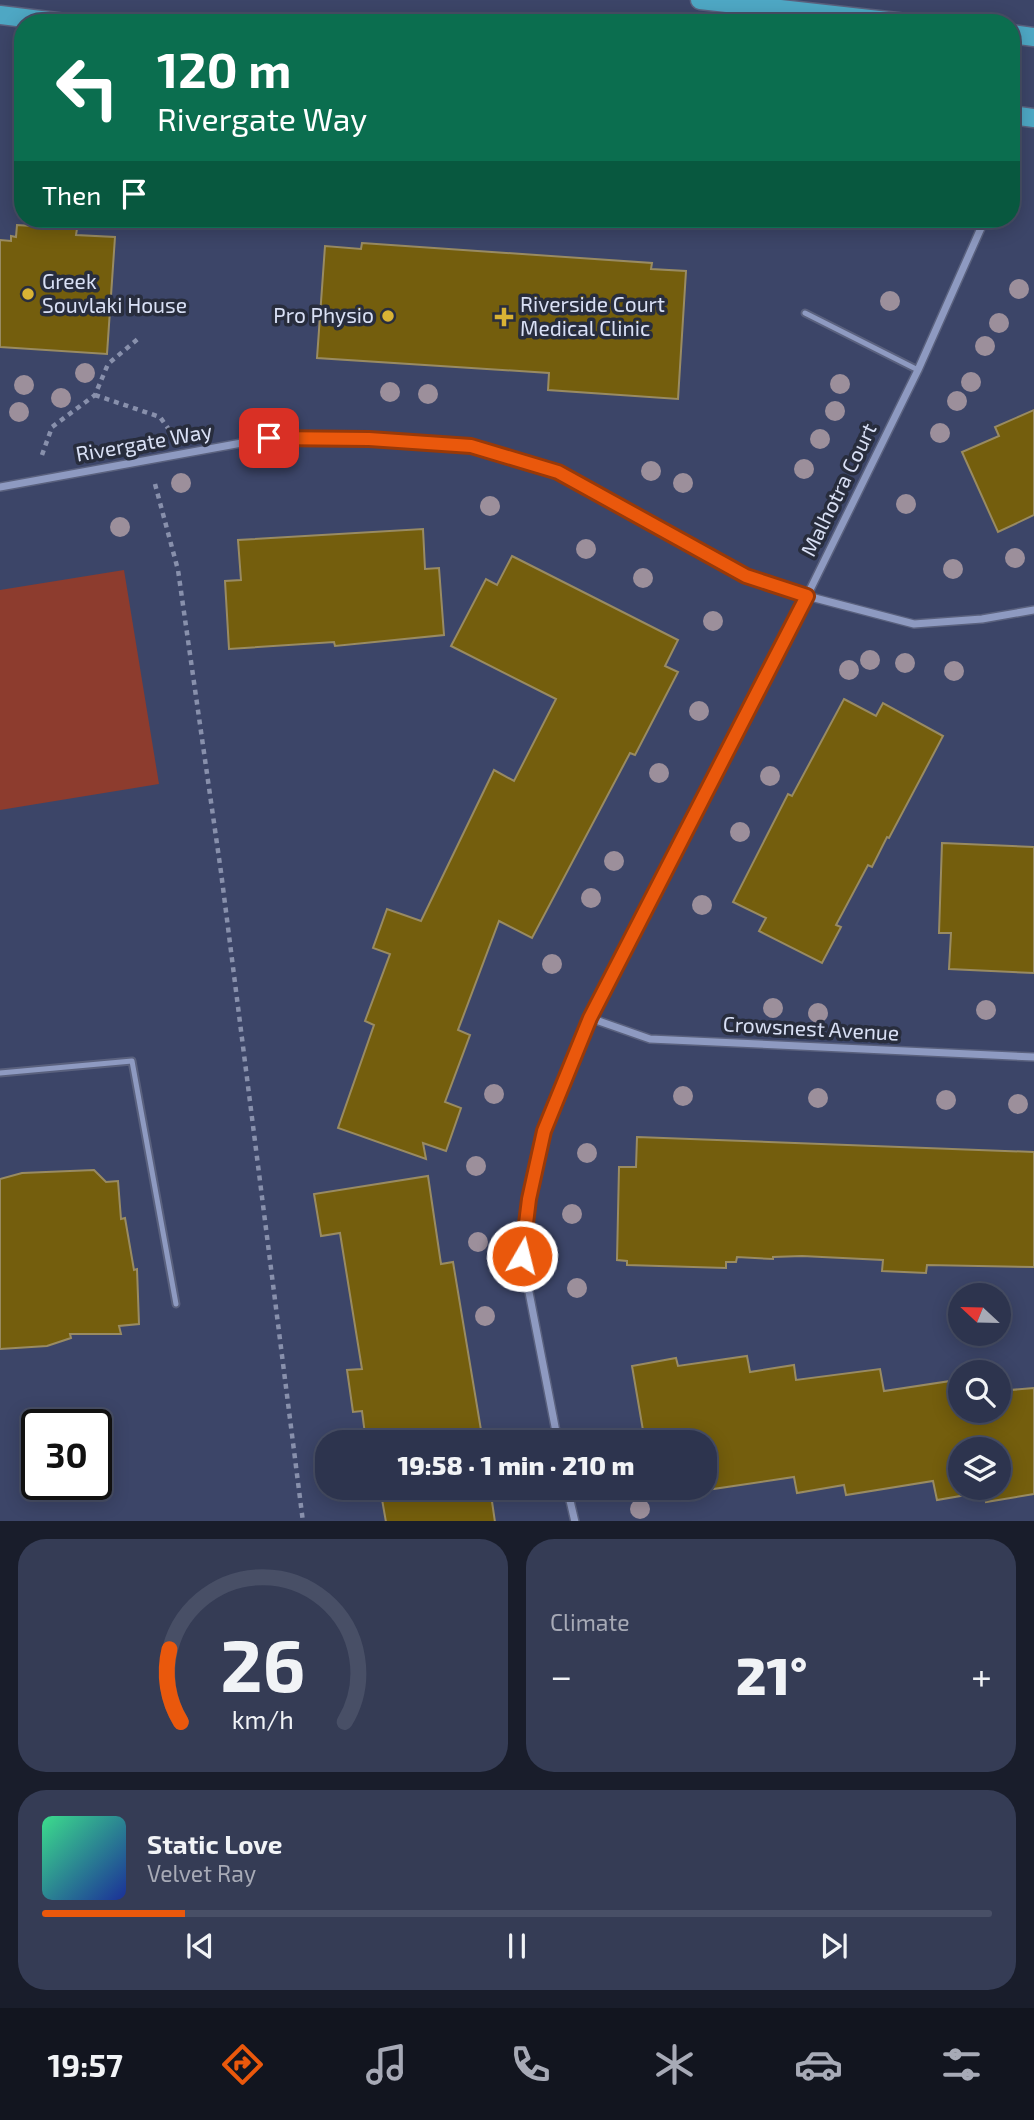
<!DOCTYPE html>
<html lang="en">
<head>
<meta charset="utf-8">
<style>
	:root { --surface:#2d344e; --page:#353c55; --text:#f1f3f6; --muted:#a7aab6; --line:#484f66; --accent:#ea580c }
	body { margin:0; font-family:"Exo 2",sans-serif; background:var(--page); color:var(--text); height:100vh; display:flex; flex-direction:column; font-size:26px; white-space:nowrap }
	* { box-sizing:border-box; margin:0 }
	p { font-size:23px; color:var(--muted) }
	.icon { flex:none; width:38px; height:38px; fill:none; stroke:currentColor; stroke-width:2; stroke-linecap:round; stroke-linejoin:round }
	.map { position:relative; height:1521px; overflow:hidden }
	.drawer { display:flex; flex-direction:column; gap:18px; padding:18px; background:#191d2b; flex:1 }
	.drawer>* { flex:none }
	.top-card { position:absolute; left:14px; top:14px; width:1006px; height:214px; border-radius:28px; box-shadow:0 4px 18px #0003,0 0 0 2px var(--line); background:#0b6e4f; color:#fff; overflow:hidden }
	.needle { width:46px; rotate:292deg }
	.fabs { position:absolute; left:948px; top:1283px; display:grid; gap:14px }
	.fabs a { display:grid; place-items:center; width:63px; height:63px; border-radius:50%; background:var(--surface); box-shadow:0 4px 18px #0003,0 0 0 2px var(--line); font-size:35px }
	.speed { position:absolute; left:21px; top:1409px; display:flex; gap:14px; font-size:35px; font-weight:700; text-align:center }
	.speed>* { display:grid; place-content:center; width:91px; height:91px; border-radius:50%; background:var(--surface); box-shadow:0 4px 18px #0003,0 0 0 2px var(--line); line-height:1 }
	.speed .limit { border:4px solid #111; border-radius:10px; background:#fff; color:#111 }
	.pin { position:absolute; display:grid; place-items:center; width:60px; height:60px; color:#fff; margin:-30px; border-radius:14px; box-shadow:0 4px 10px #0006 }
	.me { position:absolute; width:77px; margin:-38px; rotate:8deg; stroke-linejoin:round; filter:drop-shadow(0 0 5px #0008) }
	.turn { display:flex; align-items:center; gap:24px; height:147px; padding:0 28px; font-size:32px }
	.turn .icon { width:91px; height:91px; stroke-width:2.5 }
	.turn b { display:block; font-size:49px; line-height:60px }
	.then { display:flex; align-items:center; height:66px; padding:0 28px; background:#0003; gap:14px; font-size:26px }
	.big { font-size:52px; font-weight:800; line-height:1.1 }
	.drawer .tile { flex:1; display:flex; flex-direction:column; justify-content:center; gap:10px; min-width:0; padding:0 24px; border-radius:28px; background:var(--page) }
	.drawer .dial { align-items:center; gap:0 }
	.dial svg { height:182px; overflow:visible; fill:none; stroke:var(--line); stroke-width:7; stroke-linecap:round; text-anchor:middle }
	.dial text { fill:var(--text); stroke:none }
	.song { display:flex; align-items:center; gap:21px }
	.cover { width:84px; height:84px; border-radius:10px; background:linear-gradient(135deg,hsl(150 70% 55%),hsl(230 70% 35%)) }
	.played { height:7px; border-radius:4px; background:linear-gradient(90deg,var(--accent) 15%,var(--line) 15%) }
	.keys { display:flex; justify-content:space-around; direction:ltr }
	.heat { display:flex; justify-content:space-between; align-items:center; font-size:38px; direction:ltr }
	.drawer .tiles { flex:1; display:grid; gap:18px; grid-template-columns:1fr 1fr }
	.tile:last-child { grid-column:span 2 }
	.trip { position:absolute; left:315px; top:1430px; width:402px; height:70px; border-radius:28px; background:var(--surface); box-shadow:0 4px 18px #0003,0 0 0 2px var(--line); font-weight:800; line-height:70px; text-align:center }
	.tabs { display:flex; height:112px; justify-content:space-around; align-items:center; background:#12151f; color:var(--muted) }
	.tabs .icon { width:49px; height:49px }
	.tabs .on { color:var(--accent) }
	.tabs b { font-size:32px; color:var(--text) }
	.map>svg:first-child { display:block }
	.green { fill:#8d3c2e }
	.building { fill:#745e0d; stroke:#998b62; stroke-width:2; fill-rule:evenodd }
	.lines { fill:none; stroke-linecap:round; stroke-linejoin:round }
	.lane-casing { stroke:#5a617e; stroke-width:9 }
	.street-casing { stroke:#5a617e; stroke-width:10 }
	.primary-casing { stroke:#5a617e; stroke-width:21 }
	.path { stroke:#8890ac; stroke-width:4.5; stroke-dasharray:5 5; stroke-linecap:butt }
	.lane { stroke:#8e9ac1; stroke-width:5 }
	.street { stroke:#8e9ac1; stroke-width:7 }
	.primary { stroke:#4ea7c4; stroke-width:18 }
	.tree { fill:#9c8f9b }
	.route-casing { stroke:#983908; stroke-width:18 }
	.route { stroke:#ea580c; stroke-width:12 }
	.poi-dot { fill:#d9b334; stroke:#282d3d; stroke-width:2.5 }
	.labels { text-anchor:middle; stroke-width:7; stroke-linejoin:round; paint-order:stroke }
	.poi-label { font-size:21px; fill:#d9e0f5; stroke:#282d3d; text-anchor:start }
	.street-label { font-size:21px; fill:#d9e0f5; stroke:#282d3d }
</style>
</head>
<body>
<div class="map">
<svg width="1034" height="1522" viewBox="0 0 1034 1522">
	<rect width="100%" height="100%" fill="#3c4568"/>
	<!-- green -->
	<path class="green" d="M124,570L159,784L0,810V590Z"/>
	<!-- building -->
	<g class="building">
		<path d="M17,225L77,229L76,235L115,237L107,354L0,347V240L11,241V236L16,237Z"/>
		<path d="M362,243L652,263L651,269L686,271L678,399L548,390L549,373L317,358L325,246L361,249Z"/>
		<path d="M1034,410V515L998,532L962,452L999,436L995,427Z"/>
		<path d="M423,529L425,569L439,568L444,635L335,646L334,642L229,649L225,581L241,580L238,540Z"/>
		<path d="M512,556L678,640L665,666L678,672L635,755L630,753L532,938L499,921L458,1030L470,1035L445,1102L461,1108L446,1151L423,1143L426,1159L338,1128L374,1025L365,1021L390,954L373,948L387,909L421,921L494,770L514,781L556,699L451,646L486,579L497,585Z"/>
		<path d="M844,699L876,716L883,703L943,736L889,838L887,837L872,867L868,865L836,925L841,927L822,963L759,931L766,918L733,902L788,794L792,796Z"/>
		<path d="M942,843L1034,847V973L949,969L951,933H939Z"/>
		<path d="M637,1137L1034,1152V1267L927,1265L926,1273L882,1271L883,1260L802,1256L773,1257V1259L737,1257L736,1262H726V1268L627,1265V1261L617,1260L619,1167H636Z"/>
		<path d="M94,1170L106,1182L118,1181L121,1219L125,1218L134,1270L137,1269L139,1324L119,1326L121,1334H70L71,1338L47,1346L0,1349V1179L22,1173Z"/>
		<path d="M428,1176L441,1264L453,1262L483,1442H366L362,1411L353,1412L347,1370L362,1369L340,1233L321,1236L314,1194Z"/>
		<path d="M747,1356L750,1372L794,1365L796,1380L880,1369L884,1391L957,1380L961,1410H999V1391L1034,1388V1494L986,1502L984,1492L937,1500L933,1481L846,1495L844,1485L797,1493L794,1477L713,1489L712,1480L705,1481V1442H645L632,1366L676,1358L678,1366ZM961,1449H999V1488H961Z"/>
		<path d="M380,1488H490L495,1522H386Z"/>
	</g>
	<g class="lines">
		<!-- lane casing -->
		<g class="lane-casing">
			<g id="lane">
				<path d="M805,313L918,370"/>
				<path d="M0,1073L132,1061L176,1304"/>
			</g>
		</g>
		<!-- street casing -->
		<g class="street-casing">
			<g id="street">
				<path d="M0,487L269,438L369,439L471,446L558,472L746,576L807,596L914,624L982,619L1034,610"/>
				<path d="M590,1018L650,1039L1034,1057"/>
				<path d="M558,1442L522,1256L529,1199L544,1131L590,1018L807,596L918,370L985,219"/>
				<path d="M567,1488L575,1522"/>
			</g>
		</g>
		<!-- primary casing -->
		<g class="primary-casing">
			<g id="primary">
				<path d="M700,0L906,23"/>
				<path d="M0,15L65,23"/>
				<path d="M1012,34L1034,37"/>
				<path d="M1012,115L1034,118"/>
			</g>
		</g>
		<!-- path -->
		<g class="path">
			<path d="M95,395L160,417L170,431"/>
			<path d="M42,455L52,427L95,395L108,364L139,338"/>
			<path d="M155,484L178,570L221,872L303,1522"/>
		</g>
		<!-- lane -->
		<use href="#lane" class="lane"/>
		<!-- street -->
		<use href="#street" class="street"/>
		<!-- primary -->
		<use href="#primary" class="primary"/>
	</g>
	<!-- trees -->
	<g class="tree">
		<circle cx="1019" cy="289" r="10"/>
		<circle cx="890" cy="301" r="10"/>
		<circle cx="999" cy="323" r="10"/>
		<circle cx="985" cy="346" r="10"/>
		<circle cx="85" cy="373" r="10"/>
		<circle cx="971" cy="382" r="10"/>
		<circle cx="840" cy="384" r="10"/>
		<circle cx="24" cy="385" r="10"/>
		<circle cx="390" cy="392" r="10"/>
		<circle cx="428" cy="394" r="10"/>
		<circle cx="61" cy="398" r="10"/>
		<circle cx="957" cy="401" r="10"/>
		<circle cx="835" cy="411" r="10"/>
		<circle cx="19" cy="412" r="10"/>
		<circle cx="940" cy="433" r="10"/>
		<circle cx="820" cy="439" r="10"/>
		<circle cx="804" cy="469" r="10"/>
		<circle cx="651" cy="471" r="10"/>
		<circle cx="181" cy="483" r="10"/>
		<circle cx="683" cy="483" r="10"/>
		<circle cx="906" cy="504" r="10"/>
		<circle cx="490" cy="506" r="10"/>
		<circle cx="120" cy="527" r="10"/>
		<circle cx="586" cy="549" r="10"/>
		<circle cx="1015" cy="558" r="10"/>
		<circle cx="953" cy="569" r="10"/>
		<circle cx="643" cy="578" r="10"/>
		<circle cx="713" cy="621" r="10"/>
		<circle cx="870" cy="660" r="10"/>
		<circle cx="905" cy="663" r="10"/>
		<circle cx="849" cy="670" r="10"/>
		<circle cx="954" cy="671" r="10"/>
		<circle cx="699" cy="711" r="10"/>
		<circle cx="659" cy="773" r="10"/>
		<circle cx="770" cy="776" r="10"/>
		<circle cx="740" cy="832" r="10"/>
		<circle cx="614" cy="861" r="10"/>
		<circle cx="591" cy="898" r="10"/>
		<circle cx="702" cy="905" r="10"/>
		<circle cx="552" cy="964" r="10"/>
		<circle cx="773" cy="1008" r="10"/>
		<circle cx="986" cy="1010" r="10"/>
		<circle cx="818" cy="1013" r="10"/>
		<circle cx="494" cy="1094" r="10"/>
		<circle cx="683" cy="1096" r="10"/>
		<circle cx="818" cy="1098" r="10"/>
		<circle cx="946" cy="1100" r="10"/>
		<circle cx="1018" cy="1104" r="10"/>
		<circle cx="587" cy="1153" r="10"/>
		<circle cx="476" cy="1166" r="10"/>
		<circle cx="572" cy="1214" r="10"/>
		<circle cx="478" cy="1242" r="10"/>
		<circle cx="577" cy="1288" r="10"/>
		<circle cx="485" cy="1316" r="10"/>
		<circle cx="640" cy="1509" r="10"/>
	</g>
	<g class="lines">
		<!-- route casing -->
		<g class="route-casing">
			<path id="route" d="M269,438L369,439L471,446L558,472L746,576L807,596L590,1018L544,1131L529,1199L522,1256"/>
		</g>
		<!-- route -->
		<use href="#route" class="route"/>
	</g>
	<!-- markers -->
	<g class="poi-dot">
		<circle cx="28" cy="294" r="7"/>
		<circle cx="388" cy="316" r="7"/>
		<path d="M500.5 306.5h7v7h7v7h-7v7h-7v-7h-7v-7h7z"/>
	</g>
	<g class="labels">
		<!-- poi labels -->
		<g class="poi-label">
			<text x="42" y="289">Greek<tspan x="42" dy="24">Souvlaki House</tspan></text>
			<text x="520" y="312">Riverside Court<tspan x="520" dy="24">Medical Clinic</tspan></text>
			<text x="374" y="323" text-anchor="end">Pro Physio</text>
		</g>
		<!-- street labels -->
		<g class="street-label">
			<text transform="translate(144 443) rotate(-10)" y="7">Rivergate Way</text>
			<text transform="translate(839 490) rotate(-64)" y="7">Malhotra Court</text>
			<text transform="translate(811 1029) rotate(3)" y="7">Crowsnest Avenue</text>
		</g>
	</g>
</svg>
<div class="fabs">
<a><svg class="needle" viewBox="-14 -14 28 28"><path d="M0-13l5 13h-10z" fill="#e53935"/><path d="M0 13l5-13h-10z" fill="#a7aab6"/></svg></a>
<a><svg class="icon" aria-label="search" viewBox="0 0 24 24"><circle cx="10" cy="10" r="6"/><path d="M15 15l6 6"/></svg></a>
<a><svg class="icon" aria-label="layers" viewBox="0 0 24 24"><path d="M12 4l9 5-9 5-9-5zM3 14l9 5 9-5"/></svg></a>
</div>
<div class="speed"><div class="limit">30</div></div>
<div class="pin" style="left:269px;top:438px;background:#d93025"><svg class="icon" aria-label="arrive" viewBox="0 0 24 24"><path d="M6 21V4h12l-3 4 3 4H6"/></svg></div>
<svg class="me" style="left:522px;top:1256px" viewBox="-20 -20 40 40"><circle r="17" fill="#ea580c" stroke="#fff" stroke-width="3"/><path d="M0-11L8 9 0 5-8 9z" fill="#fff"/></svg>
<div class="trip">19:58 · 1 min · 210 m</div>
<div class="top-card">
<div class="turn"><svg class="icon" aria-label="left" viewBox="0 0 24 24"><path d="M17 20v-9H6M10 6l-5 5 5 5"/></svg><div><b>120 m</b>Rivergate Way</div></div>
<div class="then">Then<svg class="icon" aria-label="arrive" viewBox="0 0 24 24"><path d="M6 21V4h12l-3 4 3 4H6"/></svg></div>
</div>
</div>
<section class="drawer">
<div class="tiles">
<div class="tile dial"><svg viewBox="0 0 100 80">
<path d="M14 69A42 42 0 1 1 86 69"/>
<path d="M14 69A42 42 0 0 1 9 37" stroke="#ea580c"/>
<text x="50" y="56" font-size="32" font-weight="700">26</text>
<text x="50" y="72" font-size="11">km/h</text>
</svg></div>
<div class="tile"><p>Climate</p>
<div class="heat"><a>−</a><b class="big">21°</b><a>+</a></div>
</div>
<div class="tile">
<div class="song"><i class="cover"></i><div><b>Static Love</b><p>Velvet Ray</p></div></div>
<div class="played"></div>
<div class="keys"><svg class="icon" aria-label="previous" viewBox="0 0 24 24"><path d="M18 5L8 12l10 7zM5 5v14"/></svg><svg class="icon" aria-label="pause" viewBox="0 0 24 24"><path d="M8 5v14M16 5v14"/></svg><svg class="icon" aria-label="next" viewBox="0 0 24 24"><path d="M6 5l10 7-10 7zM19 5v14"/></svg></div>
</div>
</div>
</section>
<nav class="tabs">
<b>19:57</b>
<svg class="icon on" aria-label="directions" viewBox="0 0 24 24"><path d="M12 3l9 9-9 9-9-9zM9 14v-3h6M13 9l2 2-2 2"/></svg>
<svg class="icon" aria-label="music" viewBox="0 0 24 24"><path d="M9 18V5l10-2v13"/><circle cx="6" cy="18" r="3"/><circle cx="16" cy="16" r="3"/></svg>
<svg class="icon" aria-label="phone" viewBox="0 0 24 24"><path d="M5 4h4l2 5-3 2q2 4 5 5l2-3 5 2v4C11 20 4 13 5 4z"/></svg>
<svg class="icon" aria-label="climate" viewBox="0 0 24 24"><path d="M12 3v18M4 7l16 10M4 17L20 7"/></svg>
<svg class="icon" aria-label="car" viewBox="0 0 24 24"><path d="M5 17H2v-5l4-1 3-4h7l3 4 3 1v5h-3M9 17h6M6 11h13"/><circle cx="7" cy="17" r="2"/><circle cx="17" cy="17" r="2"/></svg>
<svg class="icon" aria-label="filters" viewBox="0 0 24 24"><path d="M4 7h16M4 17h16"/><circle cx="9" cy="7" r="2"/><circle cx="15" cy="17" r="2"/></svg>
</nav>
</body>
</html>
